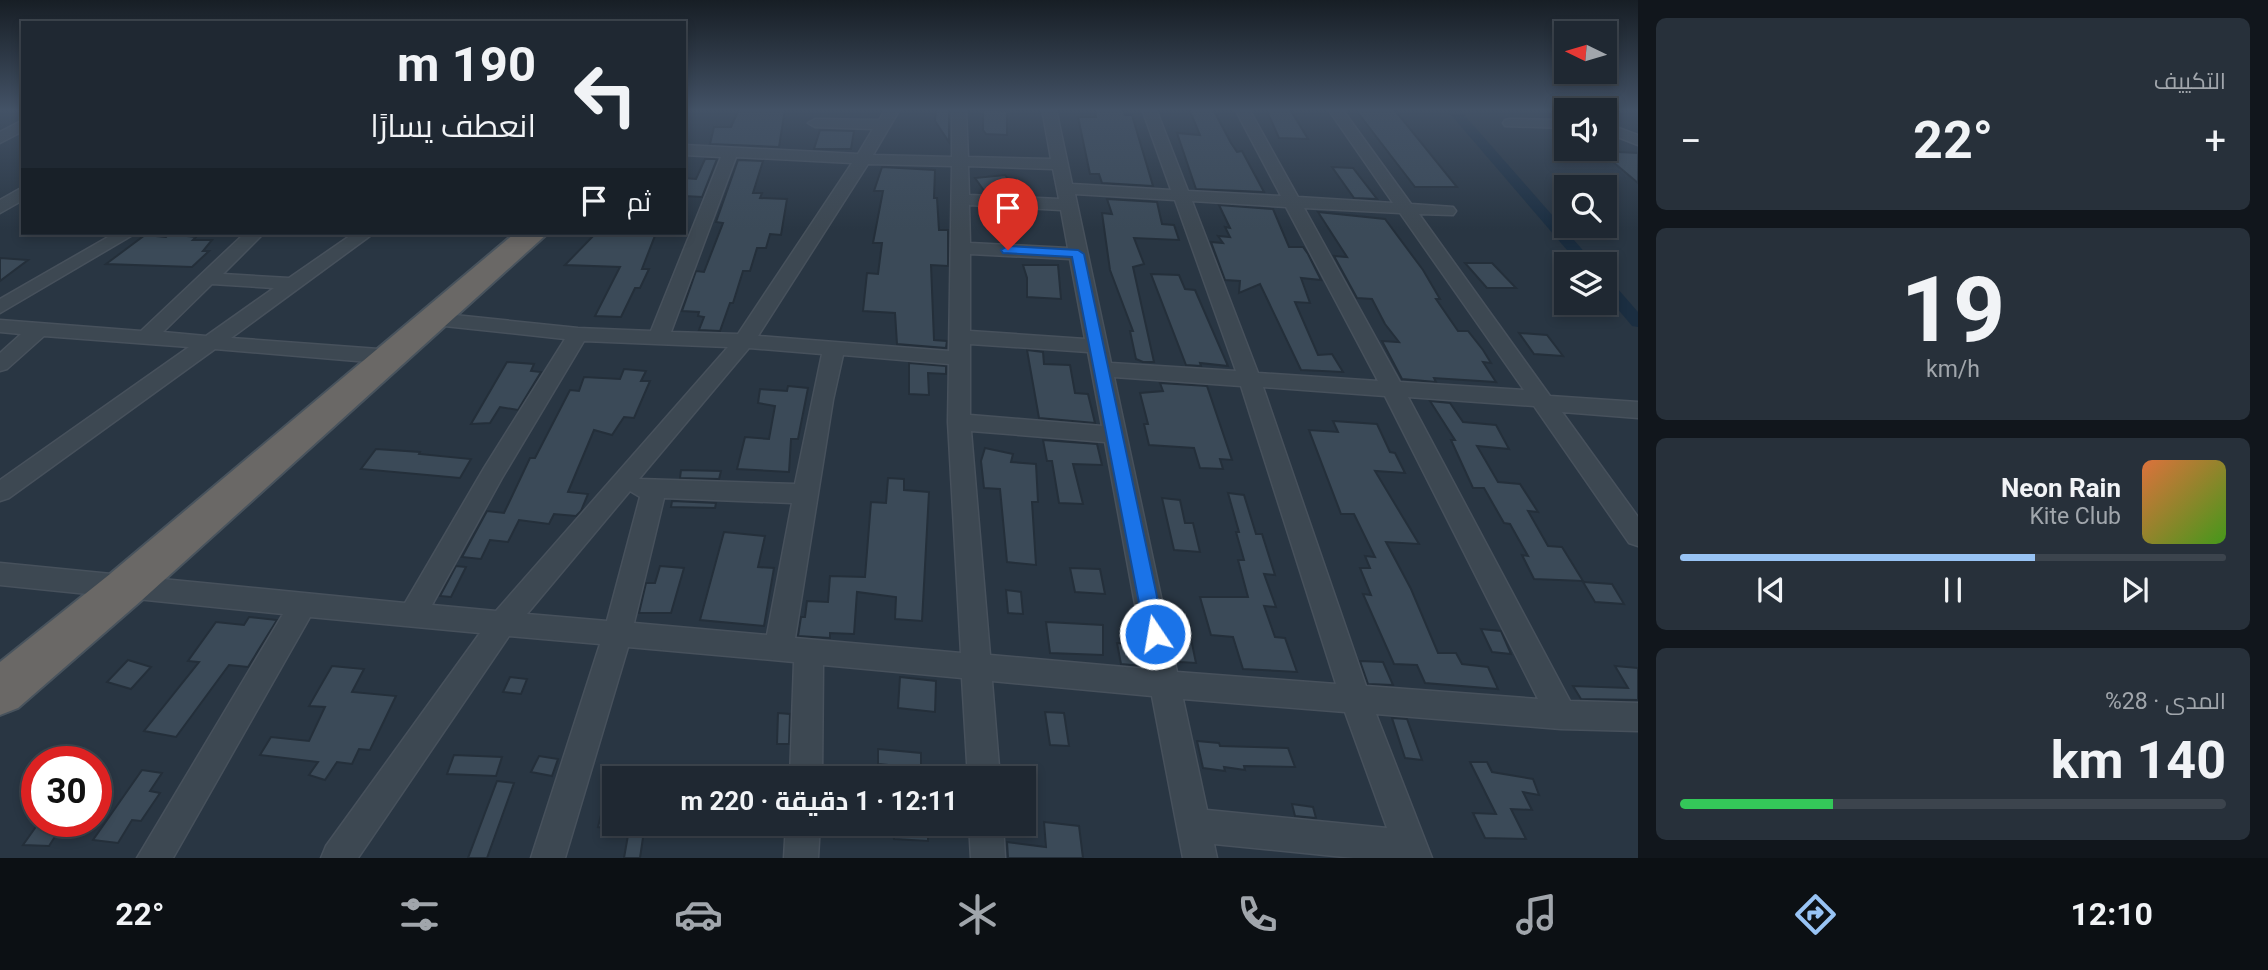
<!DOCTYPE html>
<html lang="ar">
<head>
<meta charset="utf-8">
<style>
	:root { --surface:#1f2832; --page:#27303a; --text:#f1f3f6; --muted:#a1a6ac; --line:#3c444d; --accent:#98c3f4 }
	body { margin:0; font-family:Roboto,Cairo,sans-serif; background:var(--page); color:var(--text); direction:rtl; height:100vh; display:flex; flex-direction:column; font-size:26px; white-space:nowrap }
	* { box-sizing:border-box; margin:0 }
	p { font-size:23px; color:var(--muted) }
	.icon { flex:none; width:38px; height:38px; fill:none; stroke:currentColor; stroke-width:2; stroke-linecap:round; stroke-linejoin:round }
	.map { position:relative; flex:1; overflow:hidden; direction:ltr }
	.panel { display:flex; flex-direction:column; gap:18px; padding:18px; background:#11161c; width:630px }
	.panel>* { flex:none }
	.hud { position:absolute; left:21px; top:21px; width:665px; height:214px; border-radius:0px; box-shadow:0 4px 10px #0003,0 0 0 2px var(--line); direction:rtl; background:#1f2832; color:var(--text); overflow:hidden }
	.needle { width:46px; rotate:275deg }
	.tools { position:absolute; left:1554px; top:21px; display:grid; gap:14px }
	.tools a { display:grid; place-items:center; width:63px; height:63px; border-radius:0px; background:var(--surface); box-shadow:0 4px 10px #0003,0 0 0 2px var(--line); font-size:35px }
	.speed { position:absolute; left:21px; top:746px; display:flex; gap:14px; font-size:35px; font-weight:700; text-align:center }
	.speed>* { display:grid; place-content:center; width:91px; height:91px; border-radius:50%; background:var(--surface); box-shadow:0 4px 10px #0003,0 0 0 2px var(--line); line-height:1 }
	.speed .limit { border:10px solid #d22; background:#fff; color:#111 }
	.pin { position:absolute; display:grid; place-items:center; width:60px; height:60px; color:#fff; margin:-72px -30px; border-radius:50% 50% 50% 0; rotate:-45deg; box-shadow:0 0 7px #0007 }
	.pin .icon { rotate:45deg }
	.me { position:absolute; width:77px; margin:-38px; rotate:348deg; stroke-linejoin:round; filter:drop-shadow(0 0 5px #0008) }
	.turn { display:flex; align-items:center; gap:24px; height:147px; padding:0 35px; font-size:32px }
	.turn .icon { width:91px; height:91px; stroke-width:2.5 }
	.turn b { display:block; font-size:49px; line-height:60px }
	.then { display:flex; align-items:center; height:66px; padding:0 35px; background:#0003; gap:14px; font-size:26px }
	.big { font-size:52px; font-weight:700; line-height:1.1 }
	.panel .tile { flex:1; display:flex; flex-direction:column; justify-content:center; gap:10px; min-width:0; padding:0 24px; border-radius:10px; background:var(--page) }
	.panel .dial { align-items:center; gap:0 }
	.dial b { font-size:91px; line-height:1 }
	.song { display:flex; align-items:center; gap:21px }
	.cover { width:84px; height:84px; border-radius:10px; background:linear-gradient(135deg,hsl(20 70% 55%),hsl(100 70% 35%)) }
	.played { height:7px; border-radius:4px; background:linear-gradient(90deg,var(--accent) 65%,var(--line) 65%) }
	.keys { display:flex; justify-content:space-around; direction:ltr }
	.heat { display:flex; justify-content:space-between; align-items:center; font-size:38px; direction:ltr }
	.charge { height:10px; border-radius:5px; background:linear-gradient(90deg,#34c759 28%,var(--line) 0) }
	.trip { position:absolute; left:602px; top:766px; width:434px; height:70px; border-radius:0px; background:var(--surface); box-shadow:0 4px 10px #0003,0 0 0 2px var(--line); font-weight:700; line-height:70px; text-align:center; direction:rtl }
	.tabs { display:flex; height:112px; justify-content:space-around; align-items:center; background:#0c1014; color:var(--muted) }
	.tabs .icon { width:49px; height:49px }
	.tabs .selected { color:var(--accent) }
	.tabs b { font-size:32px; color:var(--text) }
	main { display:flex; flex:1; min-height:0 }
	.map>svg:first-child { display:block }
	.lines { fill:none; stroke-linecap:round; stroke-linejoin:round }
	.canal { fill:#1b2e41; fill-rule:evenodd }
	.building { fill:#3b4a58; stroke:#242f3a; stroke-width:2 }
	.minor-casing { stroke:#47515c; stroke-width:3 }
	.trunk-casing { stroke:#48535d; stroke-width:4 }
	.minor { fill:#3d4852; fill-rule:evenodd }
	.trunk { fill:#6a6866; fill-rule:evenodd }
	.route { fill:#1a73e8; stroke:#114b97; stroke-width:2 }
</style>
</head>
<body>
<main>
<section class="panel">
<div class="tile"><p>التكييف</p>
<div class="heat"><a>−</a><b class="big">22°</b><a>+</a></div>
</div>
<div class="tile dial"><b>19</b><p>km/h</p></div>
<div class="tile">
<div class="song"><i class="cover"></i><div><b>Neon Rain</b><p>Kite Club</p></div></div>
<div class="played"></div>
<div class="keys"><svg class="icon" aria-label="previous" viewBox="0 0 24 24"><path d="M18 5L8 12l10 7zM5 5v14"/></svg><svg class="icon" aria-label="pause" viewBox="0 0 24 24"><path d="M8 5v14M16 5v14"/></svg><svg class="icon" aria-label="next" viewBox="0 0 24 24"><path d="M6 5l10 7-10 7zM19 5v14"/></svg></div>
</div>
<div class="tile"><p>المدى · 28%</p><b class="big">140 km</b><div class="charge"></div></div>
</section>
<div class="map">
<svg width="1638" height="858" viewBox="0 0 1638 858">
	<rect width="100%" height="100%" fill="#293643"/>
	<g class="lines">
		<!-- canal -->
		<g class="canal">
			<path d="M1446,109H1459L1595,264H1579Z"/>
			<path d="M1605,279L1611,281L1638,312V327L1632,326L1605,294Z"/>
		</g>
	</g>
	<!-- building -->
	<g class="building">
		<path d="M739,109H785L779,147L710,144L714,127H731Z"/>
		<path d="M936,109H949V142L935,121Z"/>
		<path d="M1095,109H1123L1125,115H1132L1153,186L1102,183L1099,174H1090L1078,117H1096Z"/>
		<path d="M1189,109H1213L1231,143L1237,152L1242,151L1264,192L1196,189L1177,133L1200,135Z"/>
		<path d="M1266,109H1290L1308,139L1279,138Z"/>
		<path d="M1355,109H1394L1457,187H1415Z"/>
		<path d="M983,110L1007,111V135L986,134L983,130Z"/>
		<path d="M820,130L854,131L851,149H814Z"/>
		<path d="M1600,151L1638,153V183Z"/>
		<path d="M705,159H717L702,197L684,196V178L696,179Z"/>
		<path d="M738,160L763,161L753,193H762L760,198L787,199L781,235L770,234L766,248H757L750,271H743L733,303H730L720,331L699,330L704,317L698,316L699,312L682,311L696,271L704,272L723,223L716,222Z"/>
		<path d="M882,167L935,170L934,198H937L939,230H948V266L931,265L934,340L947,341L946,348L897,344L895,313L863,311L867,273L878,274L882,243H873L883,191H874Z"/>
		<path d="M1332,167L1353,168L1377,199L1354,198Z"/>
		<path d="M1005,175L1016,189L985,192L975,178Z"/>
		<path d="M1107,199L1157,202L1162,224L1174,225L1179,240L1134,238L1144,264L1133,267L1154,362H1143L1136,359L1130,331H1133L1110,270L1102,213L1112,214Z"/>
		<path d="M1219,205L1273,209L1289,247H1303L1308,254L1321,280L1301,278L1310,303L1295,302L1318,355L1332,354L1343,372L1301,370L1260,284L1239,293L1240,281L1225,280L1211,242L1223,243L1218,236L1230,237L1225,227L1230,228Z"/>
		<path d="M1318,212L1385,219L1423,270L1440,299H1436L1458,331H1468L1483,350L1491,363L1483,362L1496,382L1434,378L1436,382L1402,379L1382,341L1399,342L1385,324L1372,299L1357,298L1334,256L1347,257Z"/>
		<path d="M596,233H656L642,269H649L640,288H635L621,317L595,316L620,267L565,265Z"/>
		<path d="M169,234L196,237L193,240H212L203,251H209L192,267L106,264L145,235L166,237Z"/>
		<path d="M0,258L28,260L0,281Z"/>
		<path d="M1465,263H1492L1516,288H1487Z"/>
		<path d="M1023,265H1058L1061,299L1027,297V278Z"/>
		<path d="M1151,274L1179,275L1185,289L1195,290L1228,366L1200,363L1201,366L1186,365Z"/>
		<path d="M1519,333L1547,335L1563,356L1534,354Z"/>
		<path d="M1027,350L1043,352L1044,364L1070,365L1075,393L1088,394L1095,423L1039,418Z"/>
		<path d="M507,362L534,364L531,371L541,372L518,410L500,407L490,423L471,424Z"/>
		<path d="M909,363L946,366V374L928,373L929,395L909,394Z"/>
		<path d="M624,369L646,371L641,381H650L634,418L624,417L612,435L594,430L568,492L588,494L581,511L576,516L554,514L549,524L519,520L508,542L490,540L481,559L462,557L487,511L504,513L530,458H535L570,390L579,391L584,377L620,379Z"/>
		<path d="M1160,383L1207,386L1232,460L1220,459L1223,469L1200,468L1194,448L1149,445L1144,424H1148L1140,393L1163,391Z"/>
		<path d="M788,386L808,388L798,439H791L789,472L737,469L745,437L769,439L775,406L758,403L760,389L787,391Z"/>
		<path d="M1430,401L1450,403L1463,422L1496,425L1509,449L1477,446L1498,482L1520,484L1538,512L1528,511L1548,546L1562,547L1583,581L1534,579L1522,555L1528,556L1510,524L1504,523L1484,488H1473L1451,440H1455Z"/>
		<path d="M1333,421L1377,424L1390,452L1395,453L1405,473L1375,471L1419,544L1386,542L1411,589L1438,653H1456L1462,664L1488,667L1498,689L1425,683L1417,665L1394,664L1363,594L1371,595L1360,568H1370L1365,556L1375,557L1354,514H1341L1309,430L1338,432Z"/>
		<path d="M1043,440L1097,444L1102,465L1073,464L1083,504L1059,503L1052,461H1047Z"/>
		<path d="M985,448L1013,454L1011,462L1036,464L1038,502H1032L1036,565L1007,562L1000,489L984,488L981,461Z"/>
		<path d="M376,449L420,452L419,454L471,459L460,478L361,469Z"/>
		<path d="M681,470L721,471L719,479L680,478Z"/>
		<path d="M888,478L904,479V490L929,492L922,621L895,619L896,597L857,592L854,634L830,633V638L798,636L801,617H805L807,601L828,602L830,576L865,577L871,502L886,503Z"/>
		<path d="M1228,493L1244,495L1256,534H1262L1275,575L1264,574L1276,607L1264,606L1275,637L1285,638L1297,672L1243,669L1233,637L1211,635L1200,597H1248L1238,560H1244L1236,532H1239Z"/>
		<path d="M1162,498L1180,500L1185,523H1193L1200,552L1174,550Z"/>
		<path d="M672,501L716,503L715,508L671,507Z"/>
		<path d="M724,532L765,536L758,567L774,568L764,626L700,620Z"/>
		<path d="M456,566L466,567L451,597L440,596Z"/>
		<path d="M660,566L684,568L671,613H639L646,583H655Z"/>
		<path d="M1070,568L1100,569L1105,594L1075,592Z"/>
		<path d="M1583,582L1612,584L1624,604L1595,602Z"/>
		<path d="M1006,590L1021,592L1023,614L1008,613Z"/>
		<path d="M249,617L277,620L248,667L229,665L176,737L144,731L199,662L188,661L216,622L244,625Z"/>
		<path d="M1046,622L1103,625V655L1050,653Z"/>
		<path d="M1481,629L1501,631L1511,654L1492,652Z"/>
		<path d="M1174,633L1190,634L1196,663L1180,662Z"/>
		<path d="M1117,643L1138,644L1143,666L1121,664Z"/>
		<path d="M128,660L151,667L131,689L107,682Z"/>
		<path d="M1360,661L1383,662L1393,685L1368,684Z"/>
		<path d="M332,666L364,669L352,692L396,696L370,750L359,749L352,764L337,762L325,780L309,775L318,762L260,755L271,737L309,741L325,707L309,706Z"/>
		<path d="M1615,666L1638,668V700L1581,699L1573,686L1628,688Z"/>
		<path d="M510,677L527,679L521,694L503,692Z"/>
		<path d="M900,677L936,681L935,712L898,708Z"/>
		<path d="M1045,712L1064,713L1069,746L1050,745Z"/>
		<path d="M778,713L790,714L789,744H777Z"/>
		<path d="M1392,718L1407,719L1422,760L1405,758Z"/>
		<path d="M1197,741L1219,743L1220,746L1288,748L1295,767L1244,766L1245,770L1224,767L1225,771L1203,768Z"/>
		<path d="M878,749L921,753V768L878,764Z"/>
		<path d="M454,755L502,757L496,776L447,774Z"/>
		<path d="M539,756L558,759L552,776L531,772Z"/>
		<path d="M1470,762H1487L1492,772L1533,779L1539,795L1523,792L1532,810L1511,809L1526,839L1485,838L1473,813L1496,814Z"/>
		<path d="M142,770L162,773L150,791L160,793L141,821L132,820L118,843L93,840Z"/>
		<path d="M497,781L514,783L487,858H468Z"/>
		<path d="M609,783H614V828L598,827Z"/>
		<path d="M1292,804L1313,807L1316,818L1295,816Z"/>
		<path d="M40,821H65L49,846L23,845Z"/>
		<path d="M1044,822L1079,826L1083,858H1008L1007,842L1046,847Z"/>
		<path d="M630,824H645L640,858H624Z"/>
		<path d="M893,824H928V841L894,839Z"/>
	</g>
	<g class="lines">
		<!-- minor casing -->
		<g class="minor-casing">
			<g id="minor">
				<path d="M886,109H900L873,155L952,157V109H966L968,157L1051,159L1042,109H1056L1072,184L1171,190L1142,109H1156L1188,191L1281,196L1235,109H1249L1298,197L1393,203L1328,109H1342L1411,204L1453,207L1456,211L1453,215L1419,214L1550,396L1638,402V418L1562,412L1638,517V546L1629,543L1534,406L1408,397L1570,701L1638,703V731L1561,729L1376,714L1432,858H1354L1214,844L1217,858H1183L1152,696L992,681L1000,779H968L962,678L823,665L822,779H790L794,662L628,647L565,858H531L600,644L509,636L358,858H321L326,846L480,633L310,617L173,858H137L283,614L0,585V563L405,603L484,468L565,339L435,325L428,323L425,319L428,315L435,313L578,328L651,331L721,157L684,155V145L858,154L873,129L815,127L808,123L815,119L879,120ZM736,157L852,163L738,334L671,332ZM868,164L952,166L949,351L758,336ZM968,166L1053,169L1059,199L969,195ZM1075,194L1175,200L1236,371L1111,363ZM1192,201L1286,207L1378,381L1258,373ZM969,205L1061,210L1068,248L970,243ZM1304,208L1400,213L1524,390L1400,382ZM970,254L1070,259L1085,339L970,331ZM584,341L728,347L496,611L432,605L502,478ZM970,344L1088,352L1102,426L970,415ZM749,348L822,354L795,484L639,479ZM843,355L949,364L948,422L961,653L795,638L833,400ZM1114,377L1241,386L1336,684L1177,672ZM1263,387L1385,396L1538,699L1366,686ZM971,431L1105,442L1147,669L990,655ZM630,491L640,497L607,621L527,614ZM664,498L792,503L767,635L634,623ZM1183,699L1345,712L1387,828L1207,810Z"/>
				<path d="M1510,119L1566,120V128L1505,126L1503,123L1505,120Z"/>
				<path d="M23,120V131L0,143V132Z"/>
				<path d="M1605,123L1638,135V145L1605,132Z"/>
				<path d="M23,187V200L0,213V200Z"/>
				<path d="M115,233H136L0,313V299Z"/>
				<path d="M245,233H264L223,274L289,278L354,233H374L231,338L392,350L399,352L402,357L399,362L392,364L215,349L9,498L0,501V480L189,347L44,336L7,369L0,371V353L21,334L0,332V320L141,331ZM212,284L274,288L206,336L163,332Z"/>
				<path d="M786,824H820L818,858H784Z"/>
				<path d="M969,824H1003L1005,858H971Z"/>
			</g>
		</g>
		<!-- trunk casing -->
		<g class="trunk-casing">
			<path id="trunk" d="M515,233H548L142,600L18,708L0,715V662L110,574Z"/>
		</g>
		<!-- minor -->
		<use href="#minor" class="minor"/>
		<!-- trunk -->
		<use href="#trunk" class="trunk"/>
	</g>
	<!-- sky -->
	<linearGradient id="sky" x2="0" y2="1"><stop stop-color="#171e25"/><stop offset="0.48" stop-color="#435266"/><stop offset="1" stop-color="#435266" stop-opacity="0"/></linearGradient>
	<rect width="1638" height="229" fill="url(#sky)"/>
	<!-- route -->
	<path class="route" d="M1008,246L1078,250L1084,254L1165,634L1162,640L1155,642L1148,640L1145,634L1072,257L1003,253L1001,250Z"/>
</svg>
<div class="tools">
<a><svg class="needle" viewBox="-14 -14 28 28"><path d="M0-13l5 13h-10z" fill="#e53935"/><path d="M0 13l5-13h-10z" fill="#a1a6ac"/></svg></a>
<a><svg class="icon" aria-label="sound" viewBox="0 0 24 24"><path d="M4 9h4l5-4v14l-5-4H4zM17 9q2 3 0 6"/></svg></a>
<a><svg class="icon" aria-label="search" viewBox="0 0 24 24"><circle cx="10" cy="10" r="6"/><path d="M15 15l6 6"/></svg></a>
<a><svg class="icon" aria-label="layers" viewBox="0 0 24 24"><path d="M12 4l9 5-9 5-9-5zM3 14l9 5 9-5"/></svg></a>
</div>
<div class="speed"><div class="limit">30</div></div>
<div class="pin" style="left:1008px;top:250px;background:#d93025"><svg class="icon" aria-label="arrive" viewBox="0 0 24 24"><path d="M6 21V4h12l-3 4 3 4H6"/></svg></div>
<svg class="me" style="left:1155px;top:634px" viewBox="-20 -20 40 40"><circle r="17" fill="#1a73e8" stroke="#fff" stroke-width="3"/><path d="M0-11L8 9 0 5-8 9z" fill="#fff"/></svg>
<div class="trip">12:11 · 1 دقيقة · 220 m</div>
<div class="hud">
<div class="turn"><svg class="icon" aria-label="left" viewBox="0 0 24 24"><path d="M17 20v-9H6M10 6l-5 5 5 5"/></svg><div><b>190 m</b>انعطف يسارًا</div></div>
<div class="then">ثم<svg class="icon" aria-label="arrive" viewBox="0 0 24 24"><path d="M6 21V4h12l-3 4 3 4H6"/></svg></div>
</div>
</div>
</main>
<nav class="tabs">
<b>12:10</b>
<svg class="icon selected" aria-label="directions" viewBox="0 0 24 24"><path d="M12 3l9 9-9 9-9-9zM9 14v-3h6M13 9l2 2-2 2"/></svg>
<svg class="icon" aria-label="music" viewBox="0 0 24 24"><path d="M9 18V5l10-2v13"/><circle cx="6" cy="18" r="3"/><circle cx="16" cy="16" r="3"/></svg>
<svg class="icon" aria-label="phone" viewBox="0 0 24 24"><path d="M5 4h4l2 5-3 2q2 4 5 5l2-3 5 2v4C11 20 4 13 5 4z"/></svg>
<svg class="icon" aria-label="climate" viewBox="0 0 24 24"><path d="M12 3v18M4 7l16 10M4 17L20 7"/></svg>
<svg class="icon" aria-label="car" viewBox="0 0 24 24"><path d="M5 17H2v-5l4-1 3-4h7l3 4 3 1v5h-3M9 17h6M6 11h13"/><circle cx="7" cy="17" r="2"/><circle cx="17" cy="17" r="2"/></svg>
<svg class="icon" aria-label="filters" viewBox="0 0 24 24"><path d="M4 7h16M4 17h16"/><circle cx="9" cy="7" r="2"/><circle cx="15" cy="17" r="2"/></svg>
<b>22°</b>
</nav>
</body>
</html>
